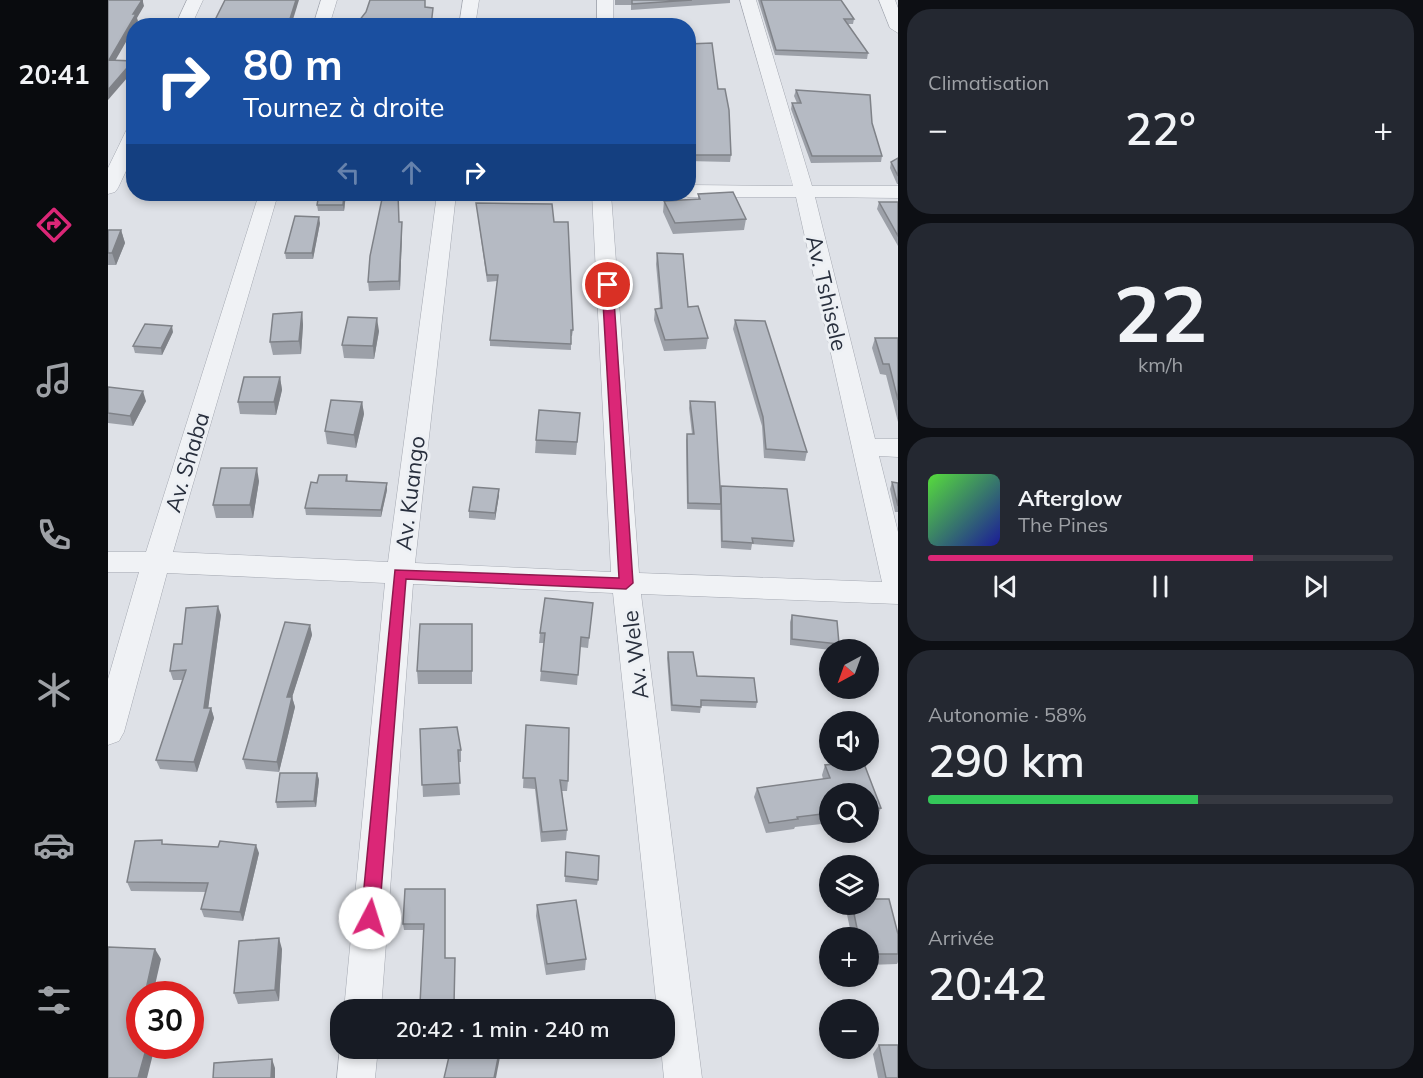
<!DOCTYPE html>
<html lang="fr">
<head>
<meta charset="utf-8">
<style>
	:root { --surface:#171b24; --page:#242831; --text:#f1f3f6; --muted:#9ea1a6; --line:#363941; --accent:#db2777 }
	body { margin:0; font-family:Mulish,sans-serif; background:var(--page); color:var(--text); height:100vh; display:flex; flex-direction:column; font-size:22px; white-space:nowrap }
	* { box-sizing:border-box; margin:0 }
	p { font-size:20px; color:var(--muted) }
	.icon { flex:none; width:33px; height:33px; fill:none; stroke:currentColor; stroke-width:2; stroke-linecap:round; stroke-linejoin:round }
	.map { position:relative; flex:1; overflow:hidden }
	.side { display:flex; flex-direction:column; gap:9px; padding:9px; background:#0d0f14; width:525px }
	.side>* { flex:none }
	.guide { position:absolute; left:18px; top:18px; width:570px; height:183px; border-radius:24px; box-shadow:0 3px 9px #0003; background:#1a4fa0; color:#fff; overflow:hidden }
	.needle { width:39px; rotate:221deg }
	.controls { position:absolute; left:711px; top:639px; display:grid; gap:12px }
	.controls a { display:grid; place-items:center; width:60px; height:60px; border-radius:50%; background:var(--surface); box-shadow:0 3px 9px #0003; font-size:30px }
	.speed { position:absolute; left:18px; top:981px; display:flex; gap:12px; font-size:30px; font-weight:700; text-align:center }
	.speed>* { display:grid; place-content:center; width:78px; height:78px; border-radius:50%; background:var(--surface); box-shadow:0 3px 9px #0003; line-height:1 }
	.speed .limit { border:9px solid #d22; background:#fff; color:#111 }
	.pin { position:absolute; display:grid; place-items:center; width:51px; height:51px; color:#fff; margin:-26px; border:3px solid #fff; border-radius:50%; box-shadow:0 2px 6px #0007 }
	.me { position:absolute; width:66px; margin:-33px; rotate:5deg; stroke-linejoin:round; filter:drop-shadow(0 0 4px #0008) }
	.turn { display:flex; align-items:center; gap:21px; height:126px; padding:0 18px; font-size:27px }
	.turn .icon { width:78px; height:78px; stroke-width:2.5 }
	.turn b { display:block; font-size:42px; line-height:51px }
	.lanes { display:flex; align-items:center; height:57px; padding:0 18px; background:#0003; justify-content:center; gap:30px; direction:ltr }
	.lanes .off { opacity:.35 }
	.big { font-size:45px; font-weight:600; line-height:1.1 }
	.side .card { flex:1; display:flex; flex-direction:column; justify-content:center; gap:9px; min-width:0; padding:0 21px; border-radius:24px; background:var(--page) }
	.side .dial { align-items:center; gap:0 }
	.dial b { font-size:78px; line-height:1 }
	.song { display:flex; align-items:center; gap:18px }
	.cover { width:72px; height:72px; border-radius:9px; background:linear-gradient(135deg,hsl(110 70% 55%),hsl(240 70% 35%)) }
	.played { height:6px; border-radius:3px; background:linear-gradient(90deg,var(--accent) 70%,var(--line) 70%) }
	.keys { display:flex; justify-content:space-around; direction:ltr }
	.heat { display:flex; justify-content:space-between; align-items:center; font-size:33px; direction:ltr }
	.charge { height:9px; border-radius:4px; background:linear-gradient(90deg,#34c759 58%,var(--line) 0) }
	.trip { position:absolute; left:222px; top:999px; width:345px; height:60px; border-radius:24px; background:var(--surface); box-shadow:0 3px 9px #0003; font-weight:600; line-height:60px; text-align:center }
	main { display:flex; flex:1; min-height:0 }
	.dock { display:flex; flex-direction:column; width:108px; justify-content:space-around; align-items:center; background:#090b0e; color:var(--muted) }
	.dock .icon { width:42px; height:42px }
	.dock .current { color:var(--accent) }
	.dock b { font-size:27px; color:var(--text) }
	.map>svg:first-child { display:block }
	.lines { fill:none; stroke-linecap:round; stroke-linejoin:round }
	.street-casing { stroke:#a4a8b1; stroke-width:1 }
	.street { fill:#f0f2f5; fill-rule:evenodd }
	.wall { fill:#9ca0a8 }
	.shaded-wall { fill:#7f8288 }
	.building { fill:#b5bac3; stroke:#7f8288; stroke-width:1.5 }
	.route { fill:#db2777; stroke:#8e194d; stroke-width:1.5 }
	.labels { text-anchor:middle; stroke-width:6; stroke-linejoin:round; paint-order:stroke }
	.street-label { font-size:22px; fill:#282f3d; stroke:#edf0f4 }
</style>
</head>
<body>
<main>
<nav class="dock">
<b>20:41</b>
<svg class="icon current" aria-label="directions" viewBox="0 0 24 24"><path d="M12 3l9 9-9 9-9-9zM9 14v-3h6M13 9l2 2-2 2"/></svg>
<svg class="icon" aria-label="music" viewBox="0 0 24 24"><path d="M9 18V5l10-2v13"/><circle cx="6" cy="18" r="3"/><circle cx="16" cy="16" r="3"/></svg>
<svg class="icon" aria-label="phone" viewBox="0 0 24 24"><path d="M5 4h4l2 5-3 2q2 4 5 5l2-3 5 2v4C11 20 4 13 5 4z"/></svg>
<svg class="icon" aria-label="climate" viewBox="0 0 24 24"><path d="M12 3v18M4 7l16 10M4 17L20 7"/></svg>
<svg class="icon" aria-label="car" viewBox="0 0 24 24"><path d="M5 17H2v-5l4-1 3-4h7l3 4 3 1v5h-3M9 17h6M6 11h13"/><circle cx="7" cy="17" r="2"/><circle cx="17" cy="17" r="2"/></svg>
<svg class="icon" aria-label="filters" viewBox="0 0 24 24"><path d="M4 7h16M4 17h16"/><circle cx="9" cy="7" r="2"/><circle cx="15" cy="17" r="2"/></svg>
</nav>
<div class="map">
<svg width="790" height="1078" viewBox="0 0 790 1078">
	<rect width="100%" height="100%" fill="#dee1e7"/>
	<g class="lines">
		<!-- street casing -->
		<g class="street-casing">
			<g id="street">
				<path d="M79,0H95L83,26H67Z"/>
				<path d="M213,0H229L221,26H205Z"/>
				<path d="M355,0H371L367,26H351Z"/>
				<rect x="489" y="0" width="16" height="26"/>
				<path d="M632,0H648L704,186H790V198L707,197L767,439H790V457L771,456L790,532V604L533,594L594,1078H556L553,1048H556V1010H549L505,593L305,584L273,1010H236L277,583L59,573L16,732L11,741L0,745V679L31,572H0V552H38L151,194H170L65,552L280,562L329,194H348L307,563L503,572L484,194H503L531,573L774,582L688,197H580L572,194H580V185L685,186Z"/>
				<path d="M771,0H787L790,8V33L782,28Z"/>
				<path d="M26,128V154L10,188L7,192L0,194V168L17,133L19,129Z"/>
				<path d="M232,1047L270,1048L267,1078H229Z"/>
			</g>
		</g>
		<!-- street -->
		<use href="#street" class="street"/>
	</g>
	<!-- wall -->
	<g class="wall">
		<path d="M507,0H622V3L523,10V5H507Z"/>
		<path d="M650,0H733L746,19L745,24H740L760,53L759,59L667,55Z"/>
		<path d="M580,44L610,89L623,155L622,162L580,161Z"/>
		<path d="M688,90L764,123L774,156L773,162L703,163L683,109L684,103H689L686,96Z"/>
		<path d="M790,158V184H789L782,168L783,162Z"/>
		<path d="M211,194H238L236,211H210L209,205Z"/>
		<path d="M590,194L638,219L636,230L565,234L555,212L556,201L590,199Z"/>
		<path d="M771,202H790V246L769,209Z"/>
		<path d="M368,203L465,330L464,336H463V350L382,346V340L389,281L379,282L369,210Z"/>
		<path d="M291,222L294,232L292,290L261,291L260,282Z"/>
		<path d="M212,223L205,259H178L177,253Z"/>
		<path d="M0,230H13L17,243L8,265H0Z"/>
		<path d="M549,253L580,307L600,338L598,349L556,351L546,320L547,309L552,308L548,264Z"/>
		<path d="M194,312L195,325L193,354L165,355L162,342Z"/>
		<path d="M627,320L699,452L697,461L656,458L654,426L625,329Z"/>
		<path d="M271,331L266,359L236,358L234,345Z"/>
		<path d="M65,332L54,355L27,353L25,346Z"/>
		<path d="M767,338H790V422L778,375L772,374L764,348Z"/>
		<path d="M172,377L174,390L168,415L132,414L130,402Z"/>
		<path d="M0,387L38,401L25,426L0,423Z"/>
		<path d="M582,401L612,491L613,486L686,541L685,547L644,544L643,550L613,548L612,508V510L579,509L578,440L579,434H584L581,408Z"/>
		<path d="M254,402L256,414L248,448L219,444L217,431Z"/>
		<path d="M472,413L468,455L427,453L428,440Z"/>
		<path d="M239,475L240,481L279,490L273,517L198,515L197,508L209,483Z"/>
		<path d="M151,481L145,518H108L105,505Z"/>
		<path d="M784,482L790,483V512H787L782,489Z"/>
		<path d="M391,495L387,520L361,518V511Z"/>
		<path d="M485,603L480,648L472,647L469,685L432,681L436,643H431L432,633Z"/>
		<path d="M113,615L100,708H103L106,718L89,772L52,769L48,760L75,680H65L62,671L74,644Z"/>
		<path d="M684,615L731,644L729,650H722L682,645V622Z"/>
		<path d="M364,624V684H310L309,671Z"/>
		<path d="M202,625L204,635L184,697L187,707L171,772L138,769L135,759Z"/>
		<path d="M560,652L589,676L649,702L648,708L593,706L592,713L563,711L559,658Z"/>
		<path d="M418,725L460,781L459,791H454L459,830L458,840L433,842L427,789L415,788Z"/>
		<path d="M312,729L353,750V762H350L352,795L315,797Z"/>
		<path d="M755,761L773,808L769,817L760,818V794H722V823L687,827L686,829L658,833L646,797L649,788L715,779L714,775L717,765Z"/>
		<path d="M209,773L211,780L208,807L169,808L168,802Z"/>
		<path d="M56,845L151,853L135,921L96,917L93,909L98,892L23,891L19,882Z"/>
		<path d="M458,852L490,880L489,885L457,882Z"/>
		<path d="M297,889L337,958H347L346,1010L312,1009V1004L316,930H296L295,924Z"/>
		<path d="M740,904H760L790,934V962L789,964L760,965V938H744L738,910Z"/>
		<path d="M429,905L478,959L477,970L438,975L428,916Z"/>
		<path d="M174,949L171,1001L130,1004L126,993Z"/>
		<path d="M771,1045L790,1078H770L765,1054Z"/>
	</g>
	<!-- shaded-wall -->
	<g class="shaded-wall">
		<path d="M31,0H35V2L36,6L29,18L30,21L27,26H26V28L3,68L1,60Z"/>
		<path d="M188,0H191L183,26H178Z"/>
		<path d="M25,61L26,70L0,100V90Z"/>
		<path d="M236,194H238L236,211L235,205Z"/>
		<path d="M211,217L212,223L205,259L204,253Z"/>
		<path d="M294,222V232L292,290L291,281Z"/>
		<path d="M13,230L17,243L8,265L4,253Z"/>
		<path d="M194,312L195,325L193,354L191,341Z"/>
		<path d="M269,318L271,331L266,359L265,346Z"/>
		<path d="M64,326L65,332L54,355L53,348Z"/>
		<path d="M172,377L174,390L168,415L166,402Z"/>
		<path d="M35,391L38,401L25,426L22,416Z"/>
		<path d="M254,402L256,414L248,448L246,435Z"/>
		<path d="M149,468L151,481L145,518L142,505Z"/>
		<path d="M279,483V490L273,517V510Z"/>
		<path d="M391,489V495L387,520V513Z"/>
		<path d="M110,606L113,615L99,717L96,708Z"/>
		<path d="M202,625L204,635L181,707L179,697Z"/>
		<path d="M184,697L187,707L171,772L169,762Z"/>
		<path d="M103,708L106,718L89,772L86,762Z"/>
		<path d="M209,773L211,780L208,807L206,801Z"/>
		<path d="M148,845L151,853L135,921L132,912Z"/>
		<path d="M171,938L174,949L171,1001L167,990Z"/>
		<path d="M47,949L53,959L45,994H37Z"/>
		<path d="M39,1046H47L39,1078H30Z"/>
		<path d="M392,1048V1057L388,1078H386Z"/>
		<path d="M164,1059L167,1068V1078H163Z"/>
	</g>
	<!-- building -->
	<g class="building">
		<path d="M0,0H34L25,14H28L1,60L25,61L0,90Z"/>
		<path d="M117,0H188L181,22L178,26H104Z"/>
		<path d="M262,0H317V7L325,8L323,26H247L258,12Z"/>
		<path d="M524,0H584L524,4Z"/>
		<path d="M653,0H733L746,19H736L760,53L668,50Z"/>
		<path d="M604,43L610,89H617L621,110L623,155H580V44Z"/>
		<path d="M688,90L762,95L764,123L774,156H704L684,103H693Z"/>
		<path d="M790,158V176L783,162Z"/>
		<path d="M625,192L638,219L567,223L556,201L592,199L590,194Z"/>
		<path d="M211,194H236L235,205H209Z"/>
		<path d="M275,194H290L291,222H294L291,281L260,282L262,256Z"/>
		<path d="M771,202H790V236Z"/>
		<path d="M368,203L444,204L446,222H460L465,330H463V344L382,340L390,275H379Z"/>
		<path d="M187,216L211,217L204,253H177Z"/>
		<path d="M0,230H13L4,253H0Z"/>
		<path d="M549,253L575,254L580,307L590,306L600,338L557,340L547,309L554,308Z"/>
		<path d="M194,312L191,341L162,342L165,314Z"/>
		<path d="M240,317L269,318L265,346L234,345Z"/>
		<path d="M627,320L657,321L699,452L658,449L655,417Z"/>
		<path d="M37,324L64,326L53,348L25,346Z"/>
		<path d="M767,338H790V400L781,364H775Z"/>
		<path d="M136,377H172L166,402H130Z"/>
		<path d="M0,387L35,391L22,416L0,413Z"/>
		<path d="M223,400L254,402L246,435L217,431Z"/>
		<path d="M582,401L607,402L613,504L580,503L579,434H586Z"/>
		<path d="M431,410L472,413L469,442L428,440Z"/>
		<path d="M113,468H149L142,505H105Z"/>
		<path d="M211,475H239L238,481L279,483L273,510L197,508L203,482L209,483Z"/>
		<path d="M784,482L790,483V506Z"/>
		<path d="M613,486L679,489L686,541L644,538L645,543L614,541Z"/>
		<path d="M365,487L391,489L387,513L361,511Z"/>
		<path d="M437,598L485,603L481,638L473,637L470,675L433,671L437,633H432Z"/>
		<path d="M110,606L96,708H103L86,762L48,760L78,670L62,671L66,644H74L78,608Z"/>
		<path d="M684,615L729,621L731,644L684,639Z"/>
		<path d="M177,622L202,625L179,697H184L169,762L135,759Z"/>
		<path d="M312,624H364V671H309Z"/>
		<path d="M560,652H585L589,676L646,678L649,702L593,700V707L564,705Z"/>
		<path d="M418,725L461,728L460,781L452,780L459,830L434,832L427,778H415Z"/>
		<path d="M349,727L353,750H350L352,783L314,785L312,729Z"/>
		<path d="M755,761L773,808L760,809V794H722V813L689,817L690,819L661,823L649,788L722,778L717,765Z"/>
		<path d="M172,773H209L206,801L168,802Z"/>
		<path d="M54,840V844L110,847L112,841L148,845L132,912L93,909L100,883L19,882L27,841Z"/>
		<path d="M458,852L491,856L490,880L457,876Z"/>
		<path d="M297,889H337V958H347L346,1005L312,1004L316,924H295Z"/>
		<path d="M760,899H781L790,934V954H760V938H751L744,904H760Z"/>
		<path d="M468,900L478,959L439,964L429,905Z"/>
		<path d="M171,938L167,990L126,993L131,941Z"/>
		<path d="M0,947L47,949L37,994H32V1046H39L30,1078H0Z"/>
		<path d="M771,1045H790V1078H778Z"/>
		<path d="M343,1048H392L386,1078H336Z"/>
		<path d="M164,1059L163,1078H105L106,1063Z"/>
	</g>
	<!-- route -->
	<path class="route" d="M500,282L505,285L525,583L518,589L298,579L271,918L268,924L262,926L256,924L253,918L287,570L511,578L494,285Z"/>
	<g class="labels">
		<!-- street labels -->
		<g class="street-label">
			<text transform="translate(719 293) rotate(77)" y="8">Av. Tshisele</text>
			<text transform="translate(79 462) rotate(-73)" y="8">Av. Shaba</text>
			<text transform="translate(302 493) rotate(-83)" y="8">Av. Kuango</text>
			<text transform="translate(527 655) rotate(-97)" y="8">Av. Wele</text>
		</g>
	</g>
</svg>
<div class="controls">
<a><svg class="needle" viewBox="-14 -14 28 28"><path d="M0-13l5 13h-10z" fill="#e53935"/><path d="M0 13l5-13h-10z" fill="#9ea1a6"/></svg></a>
<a><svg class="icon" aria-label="sound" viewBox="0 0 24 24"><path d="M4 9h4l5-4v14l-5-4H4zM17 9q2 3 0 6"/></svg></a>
<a><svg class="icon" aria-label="search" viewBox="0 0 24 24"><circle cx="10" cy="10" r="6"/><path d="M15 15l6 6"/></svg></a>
<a><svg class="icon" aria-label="layers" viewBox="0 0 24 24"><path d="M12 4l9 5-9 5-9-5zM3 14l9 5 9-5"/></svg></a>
<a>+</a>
<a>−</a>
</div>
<div class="speed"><div class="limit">30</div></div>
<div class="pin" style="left:500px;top:285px;background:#d93025"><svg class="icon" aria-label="arrive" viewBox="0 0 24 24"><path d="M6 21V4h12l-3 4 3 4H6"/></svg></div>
<svg class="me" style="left:262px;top:918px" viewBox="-20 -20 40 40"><circle r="19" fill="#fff"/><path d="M0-13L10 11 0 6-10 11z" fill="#db2777"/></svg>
<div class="trip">20:42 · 1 min · 240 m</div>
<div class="guide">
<div class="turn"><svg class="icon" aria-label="right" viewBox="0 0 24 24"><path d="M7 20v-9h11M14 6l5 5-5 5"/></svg><div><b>80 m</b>Tournez à droite</div></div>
<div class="lanes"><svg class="icon off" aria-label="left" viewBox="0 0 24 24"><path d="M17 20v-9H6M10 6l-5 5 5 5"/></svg><svg class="icon off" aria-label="ahead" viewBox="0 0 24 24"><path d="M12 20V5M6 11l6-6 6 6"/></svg><svg class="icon" aria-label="right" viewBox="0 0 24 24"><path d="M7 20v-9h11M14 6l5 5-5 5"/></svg></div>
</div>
</div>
<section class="side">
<div class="card"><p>Climatisation</p>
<div class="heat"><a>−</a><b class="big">22°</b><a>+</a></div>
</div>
<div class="card dial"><b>22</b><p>km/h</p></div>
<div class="card">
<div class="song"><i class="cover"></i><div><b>Afterglow</b><p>The Pines</p></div></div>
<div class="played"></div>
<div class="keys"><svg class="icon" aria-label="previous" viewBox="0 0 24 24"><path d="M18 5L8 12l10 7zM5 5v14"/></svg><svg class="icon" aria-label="pause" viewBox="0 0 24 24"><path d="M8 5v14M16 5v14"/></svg><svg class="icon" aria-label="next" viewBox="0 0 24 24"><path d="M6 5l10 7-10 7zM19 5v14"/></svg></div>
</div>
<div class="card"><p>Autonomie · 58%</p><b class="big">290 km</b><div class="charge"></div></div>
<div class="card"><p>Arrivée</p><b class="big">20:42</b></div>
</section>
</main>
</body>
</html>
